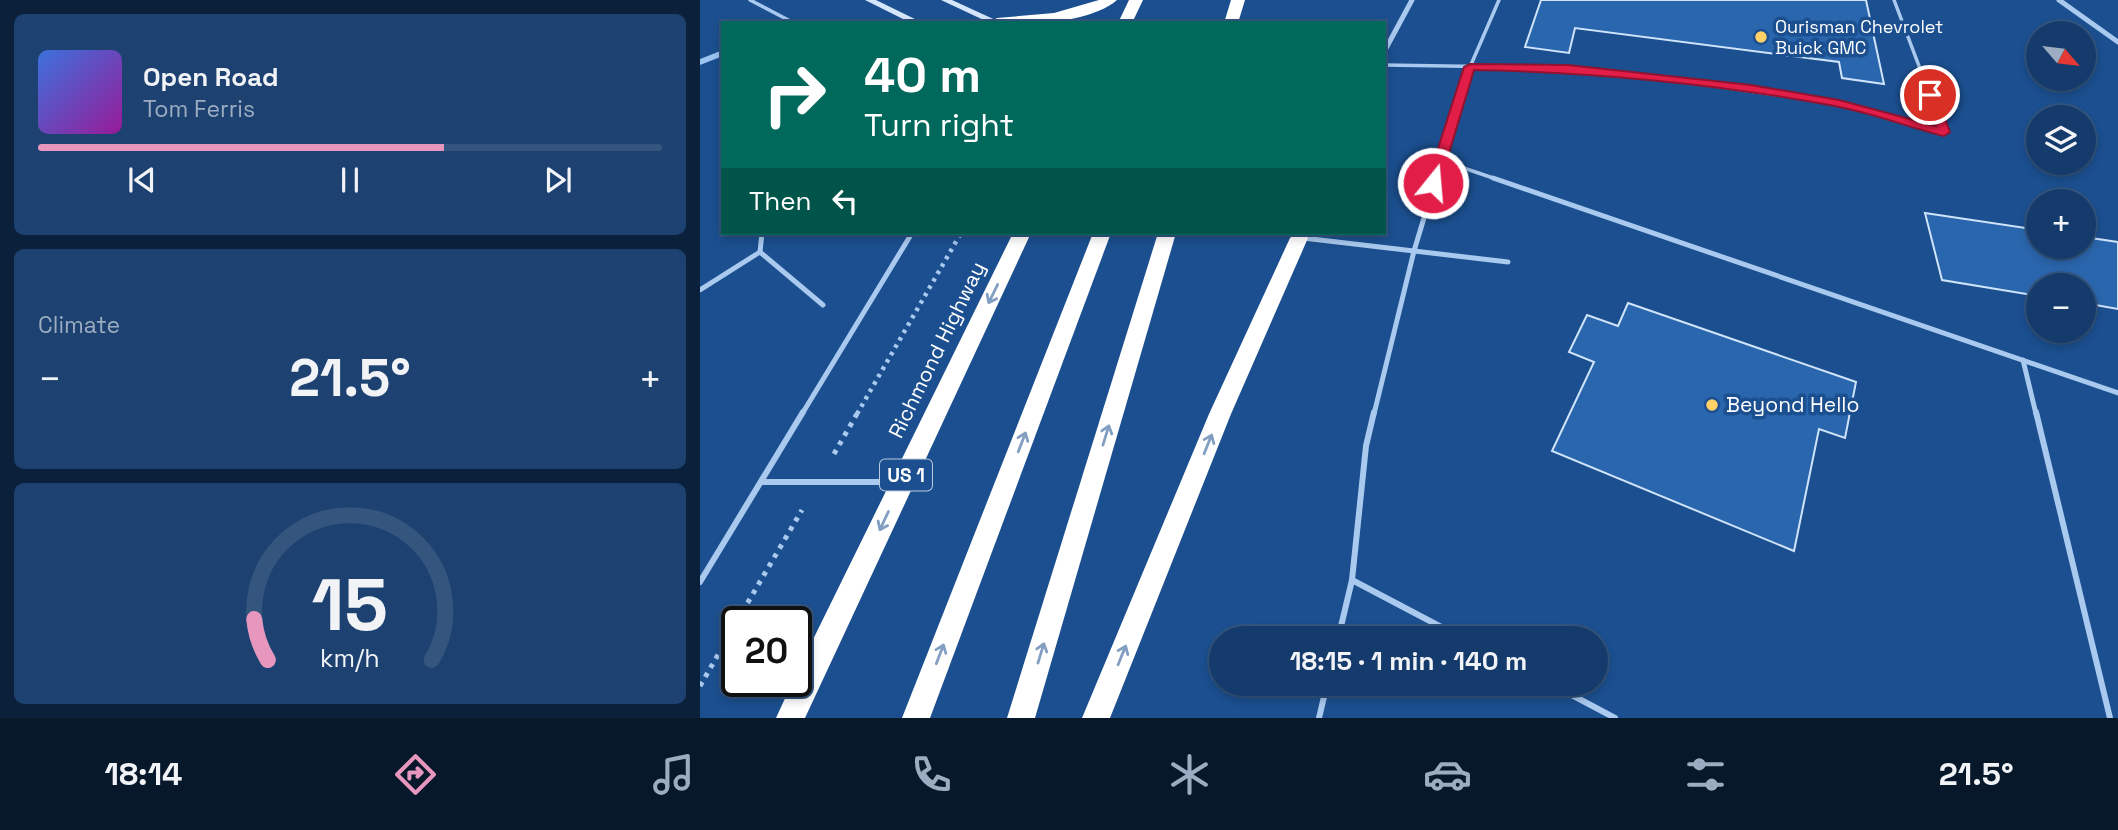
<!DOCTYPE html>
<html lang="en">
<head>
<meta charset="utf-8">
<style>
	:root { --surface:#143b6b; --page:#1d4271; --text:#f1f3f6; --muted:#9dadc1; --line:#33557e; --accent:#e797bd }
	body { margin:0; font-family:"Space Grotesk",sans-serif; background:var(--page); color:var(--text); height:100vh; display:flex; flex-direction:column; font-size:26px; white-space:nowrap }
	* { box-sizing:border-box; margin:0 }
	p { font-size:23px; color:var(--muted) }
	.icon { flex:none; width:38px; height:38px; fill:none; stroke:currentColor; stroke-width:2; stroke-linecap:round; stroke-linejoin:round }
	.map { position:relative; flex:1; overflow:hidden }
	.side { display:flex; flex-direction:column; gap:14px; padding:14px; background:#0b203b; width:700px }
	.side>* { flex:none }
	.hud { position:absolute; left:21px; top:21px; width:665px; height:214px; border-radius:0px; box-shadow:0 4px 10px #0003,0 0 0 2px var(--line); background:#00695c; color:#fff; overflow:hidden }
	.needle { width:46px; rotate:118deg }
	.buttons { position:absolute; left:1326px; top:21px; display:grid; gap:14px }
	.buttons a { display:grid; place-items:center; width:70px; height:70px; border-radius:50%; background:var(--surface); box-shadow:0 4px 10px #0003,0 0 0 2px var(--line); font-size:35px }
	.speed { position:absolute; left:21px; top:606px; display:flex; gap:14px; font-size:35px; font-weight:700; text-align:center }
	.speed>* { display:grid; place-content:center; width:91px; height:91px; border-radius:50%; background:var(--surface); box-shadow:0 4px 10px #0003,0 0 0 2px var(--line); line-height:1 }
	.speed .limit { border:4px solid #111; border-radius:10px; background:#fff; color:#111 }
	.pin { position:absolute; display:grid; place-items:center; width:60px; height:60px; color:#fff; margin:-30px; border:4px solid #fff; border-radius:50%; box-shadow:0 2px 7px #0007 }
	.me { position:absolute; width:77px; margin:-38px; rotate:17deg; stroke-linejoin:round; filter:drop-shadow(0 0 5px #0008) }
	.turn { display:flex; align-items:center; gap:24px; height:147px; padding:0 28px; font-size:32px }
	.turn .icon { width:91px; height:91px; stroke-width:2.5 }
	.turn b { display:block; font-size:49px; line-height:60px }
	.then { display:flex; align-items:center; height:66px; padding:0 28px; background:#0003; gap:14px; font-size:26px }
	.big { font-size:52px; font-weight:800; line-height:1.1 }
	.side .tile { flex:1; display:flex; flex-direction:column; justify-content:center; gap:10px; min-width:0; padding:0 24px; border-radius:10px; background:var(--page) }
	.side .dial { align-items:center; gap:0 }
	.dial svg { height:182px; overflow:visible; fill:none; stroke:var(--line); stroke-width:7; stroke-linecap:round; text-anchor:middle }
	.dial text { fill:var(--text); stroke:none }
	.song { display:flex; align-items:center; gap:21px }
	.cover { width:84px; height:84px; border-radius:10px; background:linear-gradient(135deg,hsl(220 70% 55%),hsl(300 70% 35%)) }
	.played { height:7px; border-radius:4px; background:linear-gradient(90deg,var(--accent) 65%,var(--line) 65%) }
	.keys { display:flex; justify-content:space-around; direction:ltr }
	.heat { display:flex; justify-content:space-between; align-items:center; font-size:38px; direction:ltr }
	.trip { position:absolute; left:509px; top:626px; width:399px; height:70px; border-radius:35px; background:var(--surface); box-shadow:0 4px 10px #0003,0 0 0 2px var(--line); font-weight:800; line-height:70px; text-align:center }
	.tabs { display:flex; height:112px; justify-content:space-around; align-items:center; background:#08182b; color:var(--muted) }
	.tabs .icon { width:49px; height:49px }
	.tabs .selected { color:var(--accent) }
	.tabs b { font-size:32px; color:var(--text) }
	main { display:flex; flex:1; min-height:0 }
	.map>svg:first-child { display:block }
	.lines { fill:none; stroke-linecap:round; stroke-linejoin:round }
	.stream { fill:#9cc4f0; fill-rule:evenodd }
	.building { fill:#2a66ad; stroke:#cfe3fa; stroke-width:2 }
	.path-far1 { stroke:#a9c9ee; stroke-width:4.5; stroke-dasharray:3.5 5; stroke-linecap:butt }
	.path { stroke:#a9c9ee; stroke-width:5; stroke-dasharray:4.5 6; stroke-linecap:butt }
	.lane-far2 { stroke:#a9c9ee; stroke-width:3.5 }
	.lane-far1 { stroke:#a9c9ee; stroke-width:5 }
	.lane { stroke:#a9c9ee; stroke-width:6 }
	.street { stroke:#a9c9ee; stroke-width:5 }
	.secondary { fill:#d6e6fa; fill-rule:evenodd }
	.highway { fill:#fff; fill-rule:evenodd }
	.oneway { stroke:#829ec1 }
	.route { fill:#e11d48; stroke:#92132f; stroke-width:2 }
	.poi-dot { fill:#ffd166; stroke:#1b4f8f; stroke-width:2.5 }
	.labels { text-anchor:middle; stroke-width:7; stroke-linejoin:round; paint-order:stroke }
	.far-poi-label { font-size:18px; fill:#fff; stroke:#1b4f8f; text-anchor:start }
	.shield { fill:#1b4f8f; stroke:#bbcadd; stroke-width:2 }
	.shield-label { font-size:19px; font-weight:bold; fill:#fff }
	.street-label { font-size:21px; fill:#fff; stroke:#1b4f8f }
	.poi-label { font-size:21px; fill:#fff; stroke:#1b4f8f; text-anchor:start }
</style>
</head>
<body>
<main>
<section class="side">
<div class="tile">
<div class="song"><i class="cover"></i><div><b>Open Road</b><p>Tom Ferris</p></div></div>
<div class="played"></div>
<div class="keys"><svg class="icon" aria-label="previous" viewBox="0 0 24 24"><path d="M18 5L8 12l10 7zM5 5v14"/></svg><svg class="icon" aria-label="pause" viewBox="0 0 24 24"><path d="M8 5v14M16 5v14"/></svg><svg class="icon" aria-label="next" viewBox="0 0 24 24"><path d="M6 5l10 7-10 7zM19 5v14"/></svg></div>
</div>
<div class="tile"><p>Climate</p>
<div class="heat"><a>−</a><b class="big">21.5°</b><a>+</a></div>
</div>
<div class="tile dial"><svg viewBox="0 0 100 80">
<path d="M14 69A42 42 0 1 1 86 69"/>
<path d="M14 69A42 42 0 0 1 8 51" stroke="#e797bd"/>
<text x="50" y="56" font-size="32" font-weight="700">15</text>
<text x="50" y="72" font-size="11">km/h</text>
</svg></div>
</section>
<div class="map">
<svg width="1418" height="718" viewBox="0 0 1418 718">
	<rect width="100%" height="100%" fill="#1b4f8f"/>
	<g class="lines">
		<!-- stream -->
		<path class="stream" d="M23,50V56L0,65V59Z"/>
	</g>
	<!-- building -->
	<g class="building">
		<path d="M841,0H1166L1184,84L1142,78L1139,62L875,28L869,53L825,47Z"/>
		<path d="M1225,213L1339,230V247H1384V237L1418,242V309L1384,303V285H1339V296L1242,280Z"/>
		<path d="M928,303L1156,382L1145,438L1119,429L1094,551L852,451L894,362L869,352L887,315L918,326Z"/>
	</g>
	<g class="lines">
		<!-- path-far1 -->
		<path class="path-far1" d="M157,414L261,233"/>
		<!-- path -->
		<g class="path">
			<path d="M134,454L158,412"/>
			<path d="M37,621L102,510"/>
			<path d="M0,686L37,622"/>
		</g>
		<!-- lane-far2 -->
		<g class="lane-far2">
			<path d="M50,0L94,23"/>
			<path d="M684,65L868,68L961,78L1139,104L1244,132L1194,0"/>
			<path d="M740,160L799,180"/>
			<path d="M736,180L770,67L799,0"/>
		</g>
		<!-- lane-far1 -->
		<g class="lane-far1">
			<path d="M793,178L1418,393"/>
			<path d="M62,233L60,252L123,305"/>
			<path d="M603,238L808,262"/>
			<path d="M0,290L60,252"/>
			<path d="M1323,360L1336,414"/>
			<path d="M102,414L212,233"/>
			<path d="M674,414L714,251L736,178"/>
		</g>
		<!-- lane -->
		<g class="lane">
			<path d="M1336,412L1410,718"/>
			<path d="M62,482H196"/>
			<path d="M652,580L764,639"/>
			<path d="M0,582L103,412"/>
			<path d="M638,639L652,580L666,446L674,412"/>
			<path d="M851,684L915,718"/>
			<path d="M619,718L627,684"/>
		</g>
		<!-- street -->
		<g class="street">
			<path d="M1359,0L1418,42"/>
			<path d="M684,52L712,0"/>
		</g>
		<!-- secondary -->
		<g class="secondary">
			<path d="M165,0H176L223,23H211Z"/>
			<path d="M241,0H252L302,23H290Z"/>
		</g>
		<!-- highway -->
		<g class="highway">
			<path d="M399,0H417C391,23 323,27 290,22L297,18L354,13Z"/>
			<path d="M429,0H443L432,23H418Z"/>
			<path d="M531,0H545L538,23H524Z"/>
			<path d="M313,233H331L105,718H76L93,681H96V674Z"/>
			<path d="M393,233H411L230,718H202Z"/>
			<path d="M458,233H476L335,718H307Z"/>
			<path d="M596,233L605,234L608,238L531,414L410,718H382L509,414L590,238Z"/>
		</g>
	</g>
	<!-- one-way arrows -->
	<defs><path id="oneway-shaft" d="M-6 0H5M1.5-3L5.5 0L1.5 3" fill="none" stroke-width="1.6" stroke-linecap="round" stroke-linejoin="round" transform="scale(1.75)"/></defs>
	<g class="oneway">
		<use href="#oneway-shaft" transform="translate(293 294) rotate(116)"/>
		<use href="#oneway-shaft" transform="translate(406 435) rotate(-73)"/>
		<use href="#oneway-shaft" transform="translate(322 442) rotate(-69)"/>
		<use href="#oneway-shaft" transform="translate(508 444) rotate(-68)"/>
		<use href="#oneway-shaft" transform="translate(184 521) rotate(115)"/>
		<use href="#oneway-shaft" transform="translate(341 653) rotate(-73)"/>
		<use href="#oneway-shaft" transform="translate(240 654) rotate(-69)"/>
		<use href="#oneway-shaft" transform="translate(422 655) rotate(-68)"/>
	</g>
	<!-- route -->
	<path class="route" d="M770,64L868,65L1051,85L1139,100L1236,126L1225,95L1230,91L1236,95L1250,132L1244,136C1208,127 1172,113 1135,106C1016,84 895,72 774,70L740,183L738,186H728L727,183L764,67Z"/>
	<!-- markers -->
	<g class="poi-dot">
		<circle cx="1061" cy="37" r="7"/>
		<circle cx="1012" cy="405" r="7"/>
	</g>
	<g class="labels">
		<!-- far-poi labels -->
		<g class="far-poi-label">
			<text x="1075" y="33">Ourisman Chevrolet<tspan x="1075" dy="21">Buick GMC</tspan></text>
		</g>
		<!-- shield labels -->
		<rect class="shield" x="180" y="459.5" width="52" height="31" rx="5"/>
		<g class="shield-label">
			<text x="206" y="482">US 1</text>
		</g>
		<!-- street labels -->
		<g class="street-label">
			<text transform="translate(237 350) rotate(-64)" y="7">Richmond Highway</text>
		</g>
		<!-- poi labels -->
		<g class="poi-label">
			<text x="1026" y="412">Beyond Hello</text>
		</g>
	</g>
</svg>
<div class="buttons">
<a><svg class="needle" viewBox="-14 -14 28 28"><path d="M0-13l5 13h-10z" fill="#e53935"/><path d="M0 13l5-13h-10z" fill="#9dadc1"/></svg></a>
<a><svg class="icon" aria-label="layers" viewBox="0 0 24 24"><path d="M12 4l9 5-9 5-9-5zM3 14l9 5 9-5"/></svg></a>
<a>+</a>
<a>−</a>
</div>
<div class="speed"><div class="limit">20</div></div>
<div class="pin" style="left:1230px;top:95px;background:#d93025"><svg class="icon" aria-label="arrive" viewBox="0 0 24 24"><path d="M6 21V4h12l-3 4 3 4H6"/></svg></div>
<svg class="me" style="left:733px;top:183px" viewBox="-20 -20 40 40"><circle r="17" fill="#e11d48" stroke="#fff" stroke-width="3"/><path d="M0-11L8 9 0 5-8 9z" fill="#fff"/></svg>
<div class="trip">18:15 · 1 min · 140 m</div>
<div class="hud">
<div class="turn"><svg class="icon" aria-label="right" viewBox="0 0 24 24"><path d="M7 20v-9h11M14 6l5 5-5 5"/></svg><div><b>40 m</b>Turn right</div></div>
<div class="then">Then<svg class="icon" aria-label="left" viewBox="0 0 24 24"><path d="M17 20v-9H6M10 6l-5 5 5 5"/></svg></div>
</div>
</div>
</main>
<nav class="tabs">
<b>18:14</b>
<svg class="icon selected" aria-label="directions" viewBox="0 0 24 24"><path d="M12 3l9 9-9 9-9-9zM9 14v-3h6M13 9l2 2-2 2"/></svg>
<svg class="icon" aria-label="music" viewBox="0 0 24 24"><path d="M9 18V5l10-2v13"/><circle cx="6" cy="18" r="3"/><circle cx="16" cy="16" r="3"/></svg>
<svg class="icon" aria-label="phone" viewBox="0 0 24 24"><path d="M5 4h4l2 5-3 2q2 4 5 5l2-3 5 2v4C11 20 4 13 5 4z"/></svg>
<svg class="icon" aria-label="climate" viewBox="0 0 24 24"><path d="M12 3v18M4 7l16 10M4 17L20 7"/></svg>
<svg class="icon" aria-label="car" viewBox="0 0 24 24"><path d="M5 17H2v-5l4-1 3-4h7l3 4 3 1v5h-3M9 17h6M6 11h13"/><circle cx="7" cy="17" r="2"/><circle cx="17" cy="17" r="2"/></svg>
<svg class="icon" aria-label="filters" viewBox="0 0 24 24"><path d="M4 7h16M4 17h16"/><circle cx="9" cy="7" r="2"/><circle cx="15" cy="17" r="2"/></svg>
<b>21.5°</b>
</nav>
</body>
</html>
